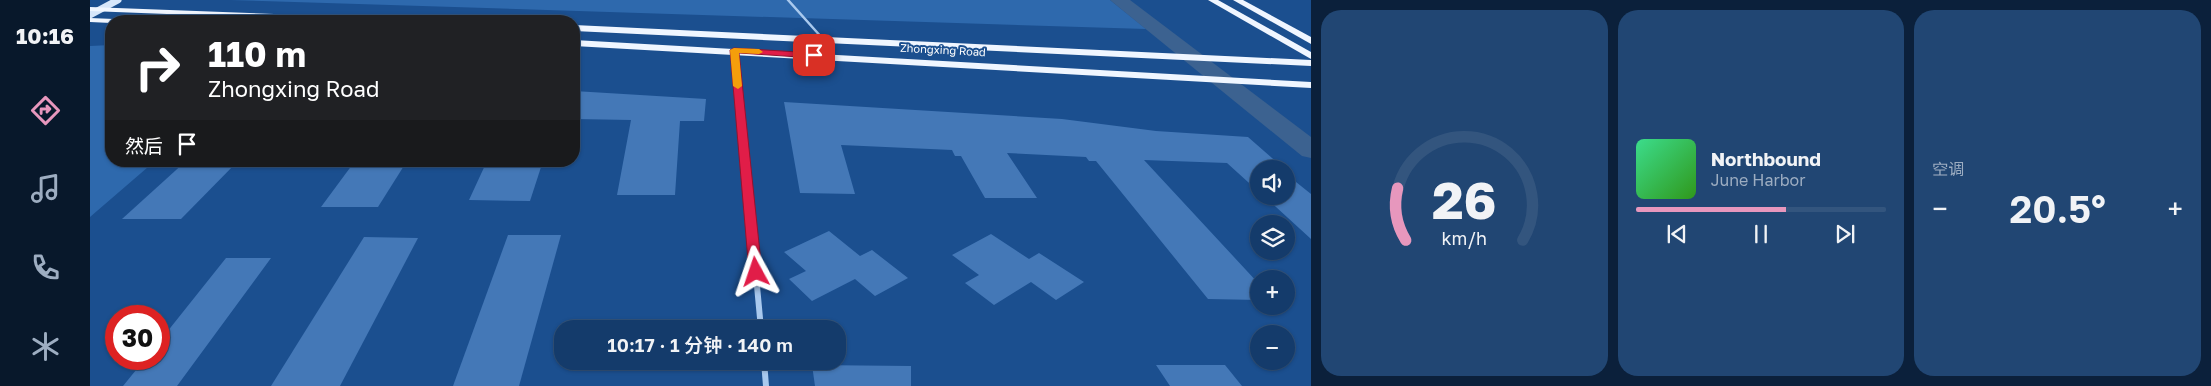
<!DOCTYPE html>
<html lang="zh">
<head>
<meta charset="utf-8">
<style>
	:root { --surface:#143b6b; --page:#214673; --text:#f1f3f6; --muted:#9dadc1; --line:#33557e; --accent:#e797bd }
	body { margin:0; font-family:"Golos Text","Noto Sans SC",sans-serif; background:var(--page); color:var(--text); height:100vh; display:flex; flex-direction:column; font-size:19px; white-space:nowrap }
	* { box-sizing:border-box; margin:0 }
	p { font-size:16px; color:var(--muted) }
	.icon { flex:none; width:28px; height:28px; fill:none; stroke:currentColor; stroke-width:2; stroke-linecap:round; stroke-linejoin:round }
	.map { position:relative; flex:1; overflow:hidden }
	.panel { display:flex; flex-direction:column; gap:10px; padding:10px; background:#0b203b; width:900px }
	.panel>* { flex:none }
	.banner { position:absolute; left:15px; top:15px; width:475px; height:152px; border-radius:20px; box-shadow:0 1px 4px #0004,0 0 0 1px var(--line); background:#202124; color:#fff; overflow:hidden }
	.buttons { position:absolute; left:1160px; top:160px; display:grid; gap:10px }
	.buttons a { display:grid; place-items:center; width:45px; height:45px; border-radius:50%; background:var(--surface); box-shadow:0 1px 4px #0004,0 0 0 1px var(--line); font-size:25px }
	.speed { position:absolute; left:15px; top:305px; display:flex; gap:10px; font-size:25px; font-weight:700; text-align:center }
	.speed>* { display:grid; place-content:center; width:65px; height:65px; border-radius:50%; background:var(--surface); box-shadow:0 1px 4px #0004,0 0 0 1px var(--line); line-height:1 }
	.speed .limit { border:8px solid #d22; background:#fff; color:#111 }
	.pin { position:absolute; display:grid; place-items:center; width:42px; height:42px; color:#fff; margin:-21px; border-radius:10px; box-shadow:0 2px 8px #0006 }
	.me { position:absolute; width:55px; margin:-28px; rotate:355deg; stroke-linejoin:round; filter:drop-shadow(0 0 4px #0008) }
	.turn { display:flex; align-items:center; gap:18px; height:105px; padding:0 20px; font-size:22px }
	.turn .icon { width:65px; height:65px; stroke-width:2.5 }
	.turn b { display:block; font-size:35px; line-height:42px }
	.then { display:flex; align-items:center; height:48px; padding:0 20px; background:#0003; gap:10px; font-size:19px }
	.big { font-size:38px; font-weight:600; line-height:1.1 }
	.panel .widget { flex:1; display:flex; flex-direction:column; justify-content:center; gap:8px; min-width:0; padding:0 18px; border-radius:20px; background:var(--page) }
	.panel .dial { align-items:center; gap:0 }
	.dial svg { height:130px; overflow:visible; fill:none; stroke:var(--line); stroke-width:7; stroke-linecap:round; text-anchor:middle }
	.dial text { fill:var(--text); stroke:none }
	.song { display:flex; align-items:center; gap:15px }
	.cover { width:60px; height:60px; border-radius:8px; background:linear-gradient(135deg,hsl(150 70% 55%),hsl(110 70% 35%)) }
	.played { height:5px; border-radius:2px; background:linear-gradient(90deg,var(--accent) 60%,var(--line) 60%) }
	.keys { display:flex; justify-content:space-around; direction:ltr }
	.heat { display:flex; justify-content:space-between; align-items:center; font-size:28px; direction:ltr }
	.panel .tiles { flex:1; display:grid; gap:10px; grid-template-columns:repeat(3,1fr) }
	.trip { position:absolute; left:464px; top:320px; width:292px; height:50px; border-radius:20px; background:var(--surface); box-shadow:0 1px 4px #0004,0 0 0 1px var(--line); font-weight:600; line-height:50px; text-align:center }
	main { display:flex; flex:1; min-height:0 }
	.dock { display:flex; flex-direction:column; width:90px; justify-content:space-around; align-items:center; background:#08182b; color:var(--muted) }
	.dock .icon { width:35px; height:35px }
	.dock .on { color:var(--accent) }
	.dock b { font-size:22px; color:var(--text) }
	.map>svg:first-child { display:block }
	.green { fill:#2e69ad }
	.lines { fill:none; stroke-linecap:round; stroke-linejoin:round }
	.canal { fill:#3c6290; fill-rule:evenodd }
	.building { fill:#4478b7 }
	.service { stroke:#a9c9ee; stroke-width:2.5 }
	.minor-far2 { stroke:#a9c9ee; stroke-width:4 }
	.minor-far1 { stroke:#a9c9ee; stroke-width:4.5 }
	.minor { stroke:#a9c9ee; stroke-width:6 }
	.secondary { stroke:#d6e6fa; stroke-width:7 }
	.primary { fill:#f0f6ff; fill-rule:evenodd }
	.route { fill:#e11d48; stroke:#92132f }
	.slow { fill:#f59e0b }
	.labels { text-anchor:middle; stroke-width:4; stroke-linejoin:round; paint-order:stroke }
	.far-street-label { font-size:11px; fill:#fff; stroke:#1b4f8f }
</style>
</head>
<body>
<main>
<nav class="dock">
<b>10:16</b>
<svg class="icon on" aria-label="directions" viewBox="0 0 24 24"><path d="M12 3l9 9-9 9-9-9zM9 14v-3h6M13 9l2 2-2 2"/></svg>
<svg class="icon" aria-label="music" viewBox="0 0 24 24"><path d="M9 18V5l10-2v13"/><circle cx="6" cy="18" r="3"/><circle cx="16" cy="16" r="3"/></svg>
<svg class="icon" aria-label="phone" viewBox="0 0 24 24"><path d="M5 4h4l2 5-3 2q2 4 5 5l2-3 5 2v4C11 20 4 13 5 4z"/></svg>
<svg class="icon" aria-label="climate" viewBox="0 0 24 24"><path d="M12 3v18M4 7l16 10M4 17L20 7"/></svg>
</nav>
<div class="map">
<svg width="1221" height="386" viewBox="0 0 1221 386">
	<rect width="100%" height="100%" fill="#1b4f8f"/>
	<!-- green -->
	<g class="green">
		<path d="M140,0H1020L1056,29Z"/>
		<path d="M21,45V161H65L0,217V46Z"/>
	</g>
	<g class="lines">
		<!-- canal -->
		<path class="canal" d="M1020,0H1040L1221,137V158L1212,156Z"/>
	</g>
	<!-- building -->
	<g class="building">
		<path d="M484,91L616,99L614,121H590L585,195H527L541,120L484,119Z"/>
		<path d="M694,102L972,119L1066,131L1158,137L1191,166H1187L1190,169H1169V192L1137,163L1054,160L1169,284V300L1118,299L1006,161H999L996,157L917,153L947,198H895L871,156H865L862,150L751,145L765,194L710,193Z"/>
		<path d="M96,161H148L91,219H32Z"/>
		<path d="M265,161H317L288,207H231Z"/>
		<path d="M397,161H453L440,201L379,200Z"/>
		<path d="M1196,174L1221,194V239L1174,196H1196Z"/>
		<path d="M739,231L770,256L782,250L818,278L785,296L765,279L722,301L699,279L716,271L694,252Z"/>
		<path d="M901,234L939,259L949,253L994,282L966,300L941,282L904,305L875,283L889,275L862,255Z"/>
		<path d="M418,235H471L429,386H363Z"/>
		<path d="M274,237L328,238L250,386H181Z"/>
		<path d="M136,258H181L87,386H33L55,359H69V342Z"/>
		<path d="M722,365L821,366V386H725Z"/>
		<path d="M1066,365H1135L1152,386H1080Z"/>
	</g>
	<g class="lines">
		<!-- service -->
		<path class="service" d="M698,0L733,39"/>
		<!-- minor-far2 -->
		<path class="minor-far2" d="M644,50L648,96"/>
		<!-- minor-far1 -->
		<path class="minor-far1" d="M648,95L661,222"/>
		<!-- minor -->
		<g class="minor">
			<path d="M661,221L671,329"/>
			<path d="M674,361L676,386"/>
		</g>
		<!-- secondary -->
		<path class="secondary" d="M0,15L28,0"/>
		<!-- primary -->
		<g class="primary">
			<path d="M1118,0H1128L1221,52V59Z"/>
			<path d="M1143,0H1153L1221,37V44Z"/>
			<path d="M0,7L318,19L322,21H260L0,11Z"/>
			<path d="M0,18L24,19L28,21H21V23L0,22Z"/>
			<path d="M484,25L1221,60V66L484,31Z"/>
			<path d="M484,40L1221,82V88L484,46Z"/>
		</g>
	</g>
	<!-- route -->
	<path class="route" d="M644,48L724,53L728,55L724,58L649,53L672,272L670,275H661L659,272L640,50Z"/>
	<!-- slow -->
	<path class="slow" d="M644,48L669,49L673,52L669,54L649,53L652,86L648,89L643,86L640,50Z"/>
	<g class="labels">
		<!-- far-street labels -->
		<g class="far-street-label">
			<text transform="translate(853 50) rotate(3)" y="4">Zhongxing Road</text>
		</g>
	</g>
</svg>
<div class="buttons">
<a><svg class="icon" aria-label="sound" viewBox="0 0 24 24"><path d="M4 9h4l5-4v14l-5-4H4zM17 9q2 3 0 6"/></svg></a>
<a><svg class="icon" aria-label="layers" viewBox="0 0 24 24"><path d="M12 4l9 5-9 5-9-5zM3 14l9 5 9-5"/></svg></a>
<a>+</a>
<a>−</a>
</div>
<div class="speed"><div class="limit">30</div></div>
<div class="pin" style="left:724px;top:55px;background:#d93025"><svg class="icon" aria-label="arrive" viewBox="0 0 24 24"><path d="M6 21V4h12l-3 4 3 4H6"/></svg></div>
<svg class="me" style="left:666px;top:272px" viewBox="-20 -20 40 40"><path d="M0-17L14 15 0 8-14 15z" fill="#e11d48" stroke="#fff" stroke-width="4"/></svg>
<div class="trip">10:17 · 1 分钟 · 140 m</div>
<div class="banner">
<div class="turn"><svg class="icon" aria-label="right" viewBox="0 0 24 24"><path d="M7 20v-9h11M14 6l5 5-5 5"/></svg><div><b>110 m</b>Zhongxing Road</div></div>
<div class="then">然后<svg class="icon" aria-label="arrive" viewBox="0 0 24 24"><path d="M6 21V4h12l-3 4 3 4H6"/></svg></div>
</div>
</div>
<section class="panel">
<div class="tiles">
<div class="widget dial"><svg viewBox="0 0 100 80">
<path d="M14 69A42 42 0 1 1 86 69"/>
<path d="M14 69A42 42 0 0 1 9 37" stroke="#e797bd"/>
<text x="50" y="56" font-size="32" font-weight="700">26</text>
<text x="50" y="72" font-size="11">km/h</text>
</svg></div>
<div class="widget">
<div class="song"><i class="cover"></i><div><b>Northbound</b><p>June Harbor</p></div></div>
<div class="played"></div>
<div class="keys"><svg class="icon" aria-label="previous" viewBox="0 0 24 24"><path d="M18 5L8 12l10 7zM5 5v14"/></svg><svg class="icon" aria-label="pause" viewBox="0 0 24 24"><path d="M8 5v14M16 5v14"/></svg><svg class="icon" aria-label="next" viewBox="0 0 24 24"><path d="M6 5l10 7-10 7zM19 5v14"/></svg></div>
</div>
<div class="widget"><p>空调</p>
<div class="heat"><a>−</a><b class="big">20.5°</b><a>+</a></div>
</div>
</div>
</section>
</main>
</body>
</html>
